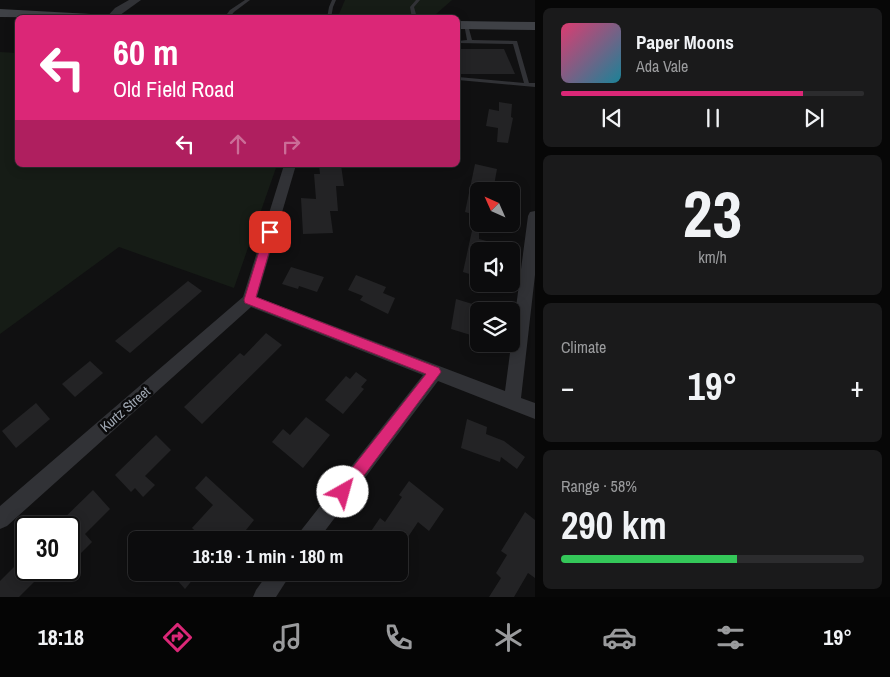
<!DOCTYPE html>
<html lang="en">
<head>
<meta charset="utf-8">
<style>
	:root { --surface:#0c0c0d; --page:#1a1a1b; --text:#f1f3f6; --muted:#9a9b9d; --line:#2c2c2e; --accent:#db2777 }
	body { margin:0; font-family:"Archivo Narrow",sans-serif; background:var(--page); color:var(--text); height:100vh; display:flex; flex-direction:column; font-size:19px; white-space:nowrap }
	* { box-sizing:border-box; margin:0 }
	p { font-size:16px; color:var(--muted) }
	.icon { flex:none; width:28px; height:28px; fill:none; stroke:currentColor; stroke-width:2; stroke-linecap:round; stroke-linejoin:round }
	.map { position:relative; flex:1; overflow:hidden }
	.panel { display:flex; flex-direction:column; gap:8px; padding:8px; background:#070707; width:355px }
	.panel>* { flex:none }
	.hud { position:absolute; left:15px; top:15px; width:445px; height:152px; border-radius:8px; box-shadow:0 2px 12px #0003,0 0 0 1px var(--line); background:#db2777; color:#fff; overflow:hidden }
	.needle { width:32px; rotate:315deg }
	.tools { position:absolute; left:470px; top:182px; display:grid; gap:10px }
	.tools a { display:grid; place-items:center; width:50px; height:50px; border-radius:8px; background:var(--surface); box-shadow:0 2px 12px #0003,0 0 0 1px var(--line); font-size:25px }
	.speed { position:absolute; left:15px; top:516px; display:flex; gap:10px; font-size:25px; font-weight:700; text-align:center }
	.speed>* { display:grid; place-content:center; width:65px; height:65px; border-radius:50%; background:var(--surface); box-shadow:0 2px 12px #0003,0 0 0 1px var(--line); line-height:1 }
	.speed .limit { border:2px solid #111; border-radius:8px; background:#fff; color:#111 }
	.pin { position:absolute; display:grid; place-items:center; width:42px; height:42px; color:#fff; margin:-21px; border-radius:10px; box-shadow:0 2px 8px #0006 }
	.me { position:absolute; width:55px; margin:-28px; rotate:38deg; stroke-linejoin:round; filter:drop-shadow(0 0 4px #0008) }
	.turn { display:flex; align-items:center; gap:18px; height:105px; padding:0 15px; font-size:22px }
	.turn .icon { width:65px; height:65px; stroke-width:2.5 }
	.turn b { display:block; font-size:35px; line-height:42px }
	.lanes { display:flex; align-items:center; height:48px; padding:0 15px; background:#0003; justify-content:center; gap:25px; direction:ltr }
	.lanes .off { opacity:.35 }
	.big { font-size:38px; font-weight:800; line-height:1.1 }
	.panel .widget { flex:1; display:flex; flex-direction:column; justify-content:center; gap:8px; min-width:0; padding:0 18px; border-radius:8px; background:var(--page) }
	.panel .dial { align-items:center; gap:0 }
	.dial b { font-size:65px; line-height:1 }
	.song { display:flex; align-items:center; gap:15px }
	.cover { width:60px; height:60px; border-radius:8px; background:linear-gradient(135deg,hsl(340 70% 55%),hsl(190 70% 35%)) }
	.played { height:5px; border-radius:2px; background:linear-gradient(90deg,var(--accent) 80%,var(--line) 80%) }
	.keys { display:flex; justify-content:space-around; direction:ltr }
	.heat { display:flex; justify-content:space-between; align-items:center; font-size:28px; direction:ltr }
	.charge { height:8px; border-radius:4px; background:linear-gradient(90deg,#34c759 58%,var(--line) 0) }
	.trip { position:absolute; left:128px; top:531px; width:280px; height:50px; border-radius:8px; background:var(--surface); box-shadow:0 2px 12px #0003,0 0 0 1px var(--line); font-weight:800; line-height:50px; text-align:center }
	.tabs { display:flex; height:80px; justify-content:space-around; align-items:center; background:#050505; color:var(--muted) }
	.tabs .icon { width:35px; height:35px }
	.tabs .current { color:var(--accent) }
	.tabs b { font-size:22px; color:var(--text) }
	main { display:flex; flex:1; min-height:0 }
	.map>svg:first-child { display:block }
	.green { fill:#161c16 }
	.building { fill:#232325 }
	.lines { fill:none; stroke-linecap:round; stroke-linejoin:round }
	.lane { fill:#313236; fill-rule:evenodd }
	.street { fill:#313236; fill-rule:evenodd }
	.secondary { fill:#3f4146; fill-rule:evenodd }
	.route { fill:#db2777; stroke:#8e194d }
	.labels { text-anchor:middle; stroke-width:5; stroke-linejoin:round; paint-order:stroke }
	.street-label { font-size:14px; fill:#a0a8b3; stroke:#0b0b0c }
</style>
</head>
<body>
<main>
<div class="map">
<svg width="535" height="597" viewBox="0 0 535 597">
	<rect width="100%" height="100%" fill="#101011"/>
	<!-- green -->
	<g class="green">
		<path d="M345,0H452L436,14H339Z"/>
		<path d="M0,52L17,53L18,165H277L234,288L119,247L0,334Z"/>
	</g>
	<!-- building -->
	<g class="building">
		<path d="M458,49H504L515,74H458Z"/>
		<path d="M499,102L512,104L511,117L513,118L508,143L497,142L498,128L486,126L489,109L499,111Z"/>
		<path d="M475,164L497,169L493,191H479V216L465,212Z"/>
		<path d="M319,165H341L344,186H336L338,211H330L333,233L303,234L301,198L316,199L314,174H320Z"/>
		<path d="M473,226L479,227V239L509,247L508,251H479V277L463,272Z"/>
		<path d="M291,267L324,277L317,292L299,286L298,289L282,284Z"/>
		<path d="M356,275L386,287L383,293L395,298L388,314L360,300L363,296L348,290Z"/>
		<path d="M188,281L202,291L130,353L115,341Z"/>
		<path d="M456,299L479,306L474,336L451,329Z"/>
		<path d="M266,333L282,345L202,424L184,407L240,353L244,356Z"/>
		<path d="M90,361L103,373L75,397L62,384Z"/>
		<path d="M356,372L367,380L361,387L364,389L343,414L325,400L346,376L350,379Z"/>
		<path d="M36,403L50,419L16,448L2,431Z"/>
		<path d="M306,417L330,435L303,468L272,442L283,429L290,435Z"/>
		<path d="M467,419L487,427L486,434L504,441L525,457L517,469L501,457L500,462L461,448Z"/>
		<path d="M156,435L171,450L145,476L155,485L143,497L135,488L131,492L115,475Z"/>
		<path d="M206,476L254,520L246,530L256,540H205L192,528L213,505L195,488Z"/>
		<path d="M409,481L444,509L429,531L418,522L406,540H365L380,518L385,522L402,497L399,495Z"/>
		<path d="M93,490L110,509L85,534L92,542L81,553L69,538V528H54Z"/>
		<path d="M525,512L535,520V578L528,573L514,597H489L501,578L496,573L507,555L501,551Z"/>
		<path d="M22,559L26,564V570H31L38,578L19,597H0V581Z"/>
		<path d="M170,572H199L185,589Z"/>
	</g>
	<g class="lines">
		<!-- lane -->
		<g class="lane">
			<path d="M245,0H250L234,12L229,18H224L230,10Z"/>
			<path d="M332,0H336L333,7L331,18H327L329,7Z"/>
			<path d="M416,0H420L414,7L417,18H412L410,7Z"/>
			<path d="M464,24L468,25L472,40L517,41L529,83H535V87L458,80V77L524,83L513,44L458,43V41L467,40Z"/>
		</g>
		<!-- street -->
		<g class="street">
			<path d="M129,0H141L116,18H106L115,8Z"/>
			<path d="M284,165H296L257,297L505,391L528,216L530,212L535,211V275L521,398L535,403V419L438,381L318,540H296L299,533L423,375L251,307L7,526L0,529V506L243,297Z"/>
			<path d="M269,572H292L276,597H253L256,590Z"/>
		</g>
		<!-- secondary -->
		<g class="secondary">
			<path d="M0,9L91,14L97,18L0,17Z"/>
			<path d="M458,21L535,22V30L458,29Z"/>
		</g>
	</g>
	<!-- route -->
	<path class="route" d="M270,228L275,232L256,297L439,368L441,372L348,497L343,499L338,497L336,492L338,486L426,374L245,303L244,300L265,232Z"/>
	<g class="labels">
		<!-- street labels -->
		<g class="street-label">
			<text transform="translate(125 409) rotate(-41)" y="5">Kurtz Street</text>
		</g>
	</g>
</svg>
<div class="tools">
<a><svg class="needle" viewBox="-14 -14 28 28"><path d="M0-13l5 13h-10z" fill="#e53935"/><path d="M0 13l5-13h-10z" fill="#9a9b9d"/></svg></a>
<a><svg class="icon" aria-label="sound" viewBox="0 0 24 24"><path d="M4 9h4l5-4v14l-5-4H4zM17 9q2 3 0 6"/></svg></a>
<a><svg class="icon" aria-label="layers" viewBox="0 0 24 24"><path d="M12 4l9 5-9 5-9-5zM3 14l9 5 9-5"/></svg></a>
</div>
<div class="speed"><div class="limit">30</div></div>
<div class="pin" style="left:270px;top:232px;background:#d93025"><svg class="icon" aria-label="arrive" viewBox="0 0 24 24"><path d="M6 21V4h12l-3 4 3 4H6"/></svg></div>
<svg class="me" style="left:343px;top:492px" viewBox="-20 -20 40 40"><circle r="19" fill="#fff"/><path d="M0-13L10 11 0 6-10 11z" fill="#db2777"/></svg>
<div class="trip">18:19 · 1 min · 180 m</div>
<div class="hud">
<div class="turn"><svg class="icon" aria-label="left" viewBox="0 0 24 24"><path d="M17 20v-9H6M10 6l-5 5 5 5"/></svg><div><b>60 m</b>Old Field Road</div></div>
<div class="lanes"><svg class="icon" aria-label="left" viewBox="0 0 24 24"><path d="M17 20v-9H6M10 6l-5 5 5 5"/></svg><svg class="icon off" aria-label="ahead" viewBox="0 0 24 24"><path d="M12 20V5M6 11l6-6 6 6"/></svg><svg class="icon off" aria-label="right" viewBox="0 0 24 24"><path d="M7 20v-9h11M14 6l5 5-5 5"/></svg></div>
</div>
</div>
<section class="panel">
<div class="widget">
<div class="song"><i class="cover"></i><div><b>Paper Moons</b><p>Ada Vale</p></div></div>
<div class="played"></div>
<div class="keys"><svg class="icon" aria-label="previous" viewBox="0 0 24 24"><path d="M18 5L8 12l10 7zM5 5v14"/></svg><svg class="icon" aria-label="pause" viewBox="0 0 24 24"><path d="M8 5v14M16 5v14"/></svg><svg class="icon" aria-label="next" viewBox="0 0 24 24"><path d="M6 5l10 7-10 7zM19 5v14"/></svg></div>
</div>
<div class="widget dial"><b>23</b><p>km/h</p></div>
<div class="widget"><p>Climate</p>
<div class="heat"><a>−</a><b class="big">19°</b><a>+</a></div>
</div>
<div class="widget"><p>Range · 58%</p><b class="big">290 km</b><div class="charge"></div></div>
</section>
</main>
<nav class="tabs">
<b>18:18</b>
<svg class="icon current" aria-label="directions" viewBox="0 0 24 24"><path d="M12 3l9 9-9 9-9-9zM9 14v-3h6M13 9l2 2-2 2"/></svg>
<svg class="icon" aria-label="music" viewBox="0 0 24 24"><path d="M9 18V5l10-2v13"/><circle cx="6" cy="18" r="3"/><circle cx="16" cy="16" r="3"/></svg>
<svg class="icon" aria-label="phone" viewBox="0 0 24 24"><path d="M5 4h4l2 5-3 2q2 4 5 5l2-3 5 2v4C11 20 4 13 5 4z"/></svg>
<svg class="icon" aria-label="climate" viewBox="0 0 24 24"><path d="M12 3v18M4 7l16 10M4 17L20 7"/></svg>
<svg class="icon" aria-label="car" viewBox="0 0 24 24"><path d="M5 17H2v-5l4-1 3-4h7l3 4 3 1v5h-3M9 17h6M6 11h13"/><circle cx="7" cy="17" r="2"/><circle cx="17" cy="17" r="2"/></svg>
<svg class="icon" aria-label="filters" viewBox="0 0 24 24"><path d="M4 7h16M4 17h16"/><circle cx="9" cy="7" r="2"/><circle cx="15" cy="17" r="2"/></svg>
<b>19°</b>
</nav>
</body>
</html>
